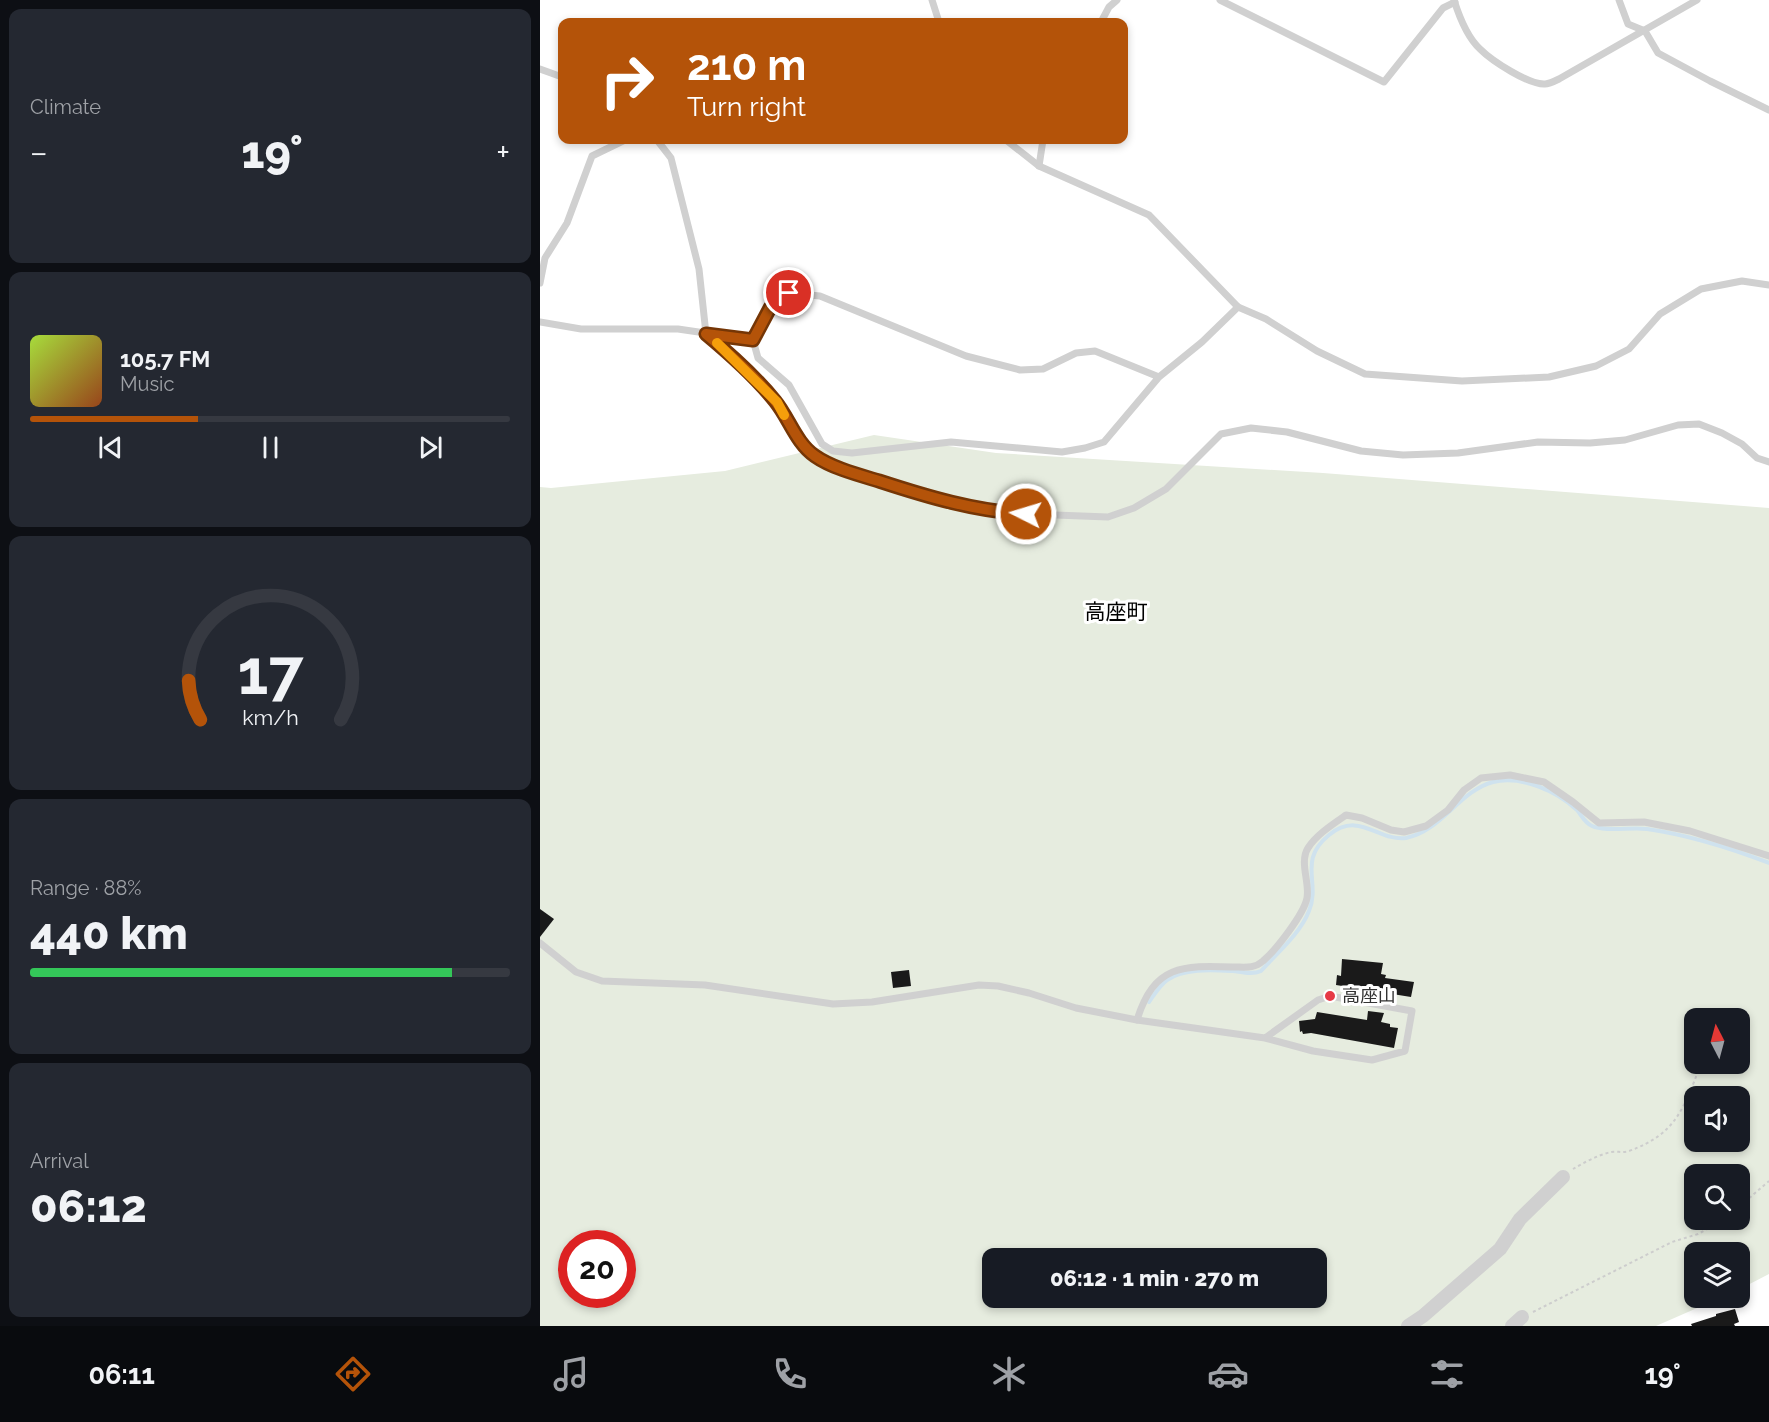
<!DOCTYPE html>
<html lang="en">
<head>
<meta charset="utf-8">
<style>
	:root { --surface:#171b24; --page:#242831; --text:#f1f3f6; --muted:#9ea1a6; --line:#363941; --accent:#b45309 }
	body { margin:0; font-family:Raleway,"Noto Sans JP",sans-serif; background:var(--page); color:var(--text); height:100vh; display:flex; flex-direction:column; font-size:22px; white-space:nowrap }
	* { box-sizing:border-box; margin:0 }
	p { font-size:20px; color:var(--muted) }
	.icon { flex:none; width:33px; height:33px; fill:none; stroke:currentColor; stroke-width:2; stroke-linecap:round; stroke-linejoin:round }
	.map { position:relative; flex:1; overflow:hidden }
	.side { display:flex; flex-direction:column; gap:9px; padding:9px; background:#0d0f14; width:540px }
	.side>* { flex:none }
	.banner { position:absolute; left:18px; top:18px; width:570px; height:126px; border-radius:12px; box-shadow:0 3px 9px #0003; background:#b45309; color:#fff; overflow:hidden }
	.needle { width:39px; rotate:354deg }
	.controls { position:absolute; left:1144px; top:1008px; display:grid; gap:12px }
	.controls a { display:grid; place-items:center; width:66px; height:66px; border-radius:12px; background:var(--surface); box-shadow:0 3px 9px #0003; font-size:30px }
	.speed { position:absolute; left:18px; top:1230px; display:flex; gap:12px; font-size:30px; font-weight:700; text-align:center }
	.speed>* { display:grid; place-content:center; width:78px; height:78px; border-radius:50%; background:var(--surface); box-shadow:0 3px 9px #0003; line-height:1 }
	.speed .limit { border:9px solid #d22; background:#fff; color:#111 }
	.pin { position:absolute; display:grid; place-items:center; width:51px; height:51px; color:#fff; margin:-26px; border:3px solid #fff; border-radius:50%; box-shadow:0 2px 6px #0007 }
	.me { position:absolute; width:66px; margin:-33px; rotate:275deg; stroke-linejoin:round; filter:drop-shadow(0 0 4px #0008) }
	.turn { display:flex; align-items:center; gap:21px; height:126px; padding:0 30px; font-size:27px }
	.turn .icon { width:78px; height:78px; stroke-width:2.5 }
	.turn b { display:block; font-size:42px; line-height:51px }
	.big { font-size:45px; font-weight:800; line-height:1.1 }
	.side .tile { flex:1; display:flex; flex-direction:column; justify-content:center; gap:9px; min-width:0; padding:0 21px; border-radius:12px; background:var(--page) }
	.side .dial { align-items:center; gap:0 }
	.dial svg { height:156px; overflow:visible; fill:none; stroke:var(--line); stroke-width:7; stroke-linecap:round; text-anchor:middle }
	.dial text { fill:var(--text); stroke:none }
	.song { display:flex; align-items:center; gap:18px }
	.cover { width:72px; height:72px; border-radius:9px; background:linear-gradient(135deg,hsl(80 70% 55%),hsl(20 70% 35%)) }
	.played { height:6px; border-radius:3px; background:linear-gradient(90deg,var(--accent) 35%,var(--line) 35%) }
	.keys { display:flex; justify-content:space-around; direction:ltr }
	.heat { display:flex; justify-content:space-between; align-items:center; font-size:33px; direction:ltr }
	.charge { height:9px; border-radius:4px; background:linear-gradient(90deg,#34c759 88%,var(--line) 0) }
	.trip { position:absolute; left:442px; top:1248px; width:345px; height:60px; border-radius:12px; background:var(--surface); box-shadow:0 3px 9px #0003; font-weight:800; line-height:60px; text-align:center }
	.tab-bar { display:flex; height:96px; justify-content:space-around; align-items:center; background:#090b0e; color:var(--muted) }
	.tab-bar .icon { width:42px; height:42px }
	.tab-bar .current { color:var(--accent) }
	.tab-bar b { font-size:27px; color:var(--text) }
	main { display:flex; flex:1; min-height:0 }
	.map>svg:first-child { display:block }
	.green { fill:#e6ecdf; fill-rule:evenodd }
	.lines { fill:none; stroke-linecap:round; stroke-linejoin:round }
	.stream { stroke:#cfe2ee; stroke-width:4 }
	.building { fill:#1a1a1a }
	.path { stroke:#cdcdcd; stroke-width:2; stroke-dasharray:3 3; stroke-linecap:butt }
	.lane { stroke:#d0d0d0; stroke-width:7 }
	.street { stroke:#d0d0d0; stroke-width:14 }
	.route-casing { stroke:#753606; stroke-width:15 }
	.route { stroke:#b45309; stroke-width:10 }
	.slow { stroke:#f59e0b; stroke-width:10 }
	.poi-dot { fill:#e63946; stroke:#fff; stroke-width:2 }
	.labels { text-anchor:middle; stroke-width:6; stroke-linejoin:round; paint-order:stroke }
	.poi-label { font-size:18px; fill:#333; stroke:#fff; text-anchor:start }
	.quarter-label { font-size:21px; fill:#000; stroke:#fff }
</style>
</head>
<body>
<main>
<section class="side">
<div class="tile"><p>Climate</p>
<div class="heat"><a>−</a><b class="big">19°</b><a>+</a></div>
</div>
<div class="tile">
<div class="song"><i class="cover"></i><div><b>105.7 FM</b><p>Music</p></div></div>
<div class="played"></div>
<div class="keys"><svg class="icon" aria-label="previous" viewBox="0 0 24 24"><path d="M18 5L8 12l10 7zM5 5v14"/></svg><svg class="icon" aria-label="pause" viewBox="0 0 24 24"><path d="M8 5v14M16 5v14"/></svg><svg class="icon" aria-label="next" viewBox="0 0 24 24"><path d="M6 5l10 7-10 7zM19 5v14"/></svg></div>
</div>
<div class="tile dial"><svg viewBox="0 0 100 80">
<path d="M14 69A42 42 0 1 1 86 69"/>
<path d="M14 69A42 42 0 0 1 8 49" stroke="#b45309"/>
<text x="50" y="56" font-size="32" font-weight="700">17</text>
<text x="50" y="72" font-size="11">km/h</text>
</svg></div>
<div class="tile"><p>Range · 88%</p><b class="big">440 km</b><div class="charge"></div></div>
<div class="tile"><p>Arrival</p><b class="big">06:12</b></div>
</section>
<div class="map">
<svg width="1229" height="1326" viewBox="0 0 1229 1326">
	<rect width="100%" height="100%" fill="#fff"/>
	<!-- green -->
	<path class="green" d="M334,435L456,453L783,473L1229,508V1274L1200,1289V1252H1155V1298H1180L1116,1326H0V487L11,488L185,471ZM1155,1018H1200V1064H1155ZM1155,1096H1200V1142H1155ZM1155,1174H1200V1220H1155ZM32,1244H82V1294H32ZM453,1258H777V1298H453Z"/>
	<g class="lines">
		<!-- stream -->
		<path class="stream" d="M609,1002C614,995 620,985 627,980C644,968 673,970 693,971C702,972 712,975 721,971C737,953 760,934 769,911C781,882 757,861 789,835C819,810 839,842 866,838C902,831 919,791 953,782C981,775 1017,791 1037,810C1042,816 1045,823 1052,826C1065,832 1091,827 1107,829C1149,835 1190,848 1229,863"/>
	</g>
	<!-- building -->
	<g class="building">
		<path d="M0,909L14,919L0,937Z"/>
		<path d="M802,959L843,963L841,974L846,975L845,978L874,982L871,997L796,985L797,975L801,976Z"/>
		<path d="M369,970L371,986L353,988L351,972Z"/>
		<path d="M828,1011L844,1013L841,1022L850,1024V1027L858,1028L854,1048L771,1033L763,1034L762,1031L760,1032L759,1021L775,1019L777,1012L827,1020Z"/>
		<path d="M1195,1309L1199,1322L1194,1324L1195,1326H1152L1151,1324L1176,1316V1314Z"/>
	</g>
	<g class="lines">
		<!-- path -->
		<g class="path">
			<path d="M1033,1169C1043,1163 1058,1155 1071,1152C1077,1151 1083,1153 1089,1151C1137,1134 1144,1107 1161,1064"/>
			<path d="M1200,1206L1229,1181"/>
			<path d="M993,1312L1132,1242L1158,1234L1184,1220"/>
		</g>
		<!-- lane -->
		<g class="lane">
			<path d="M392,0L399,22"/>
			<path d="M680,0L844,82L903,8L915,2"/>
			<path d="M914,0C919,16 928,38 940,49C952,61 989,85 1005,84C1009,84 1015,81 1019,79L1157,0"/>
			<path d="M1079,0L1088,24L1105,31L1118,53L1170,81L1229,110"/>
			<path d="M561,22L569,7L577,0"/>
			<path d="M0,69L22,77"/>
			<path d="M117,140L131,158L159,269L166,334L185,349L237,402L260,441L274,456L313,473L406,502L463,513L568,517L594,508L626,489L681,434L711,428L747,432L821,451L863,455L918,453L998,442L1050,443L1085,440L1138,425L1159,424L1182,433L1202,444L1217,458L1229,462"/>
			<path d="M466,140L499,166L609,215L698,307L726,319L777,351L825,374L922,381L1009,377L1056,366L1089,349L1120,314L1161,289L1202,281L1229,285"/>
			<path d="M499,166L503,140"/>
			<path d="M0,283L5,258L27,223L52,156L85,140"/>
			<path d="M0,322L41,329H138L213,340"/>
			<path d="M619,377L555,351L536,353L503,369L480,370L426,356L280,296L249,293L230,308L213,340L218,358L249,385L282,444L293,451L312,453L411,442L522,452L545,448L564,442L619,377L662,342L698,307"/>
			<path d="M0,943L36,972L62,981L165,985L293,1004L332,1002L439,985L458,986L489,993L536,1008L597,1020L725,1038L773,1051L832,1060L865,1051L872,1011L790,996L778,1000L725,1038"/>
			<path d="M597,1020C614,965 642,965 693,967C705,967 714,969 723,961C736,950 764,914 767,898C770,883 759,862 768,848C776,835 793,824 806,815L822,818L851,830L864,832L886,826L908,810L924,790L941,778L970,775L1004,782L1033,802L1059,823L1104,822L1150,831L1229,856"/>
		</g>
		<!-- street -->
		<g class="street">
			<path d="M868,1326L883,1316L960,1249L980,1219L1023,1177"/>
			<path d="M972,1326L982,1317"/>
		</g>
	</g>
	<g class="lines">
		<!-- route casing -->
		<g class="route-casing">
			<path id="route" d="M249,293L230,308L213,340L166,334C190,354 215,376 235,401C249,418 256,443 275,456C292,468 319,475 339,481C388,497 435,511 486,514"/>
		</g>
		<!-- route -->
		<use href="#route" class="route"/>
		<!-- slow -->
		<path class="slow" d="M177,343L237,402L244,415"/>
	</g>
	<!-- markers -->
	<circle class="poi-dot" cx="790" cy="996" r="6"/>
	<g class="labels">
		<!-- poi labels -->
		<g class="poi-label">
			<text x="802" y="1002">高座山</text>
		</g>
		<!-- quarter labels -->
		<g class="quarter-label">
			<text x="576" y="619">高座町</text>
		</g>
	</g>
</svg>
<div class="controls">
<a><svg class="needle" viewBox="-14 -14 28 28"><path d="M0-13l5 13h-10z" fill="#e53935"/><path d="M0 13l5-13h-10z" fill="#9ea1a6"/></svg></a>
<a><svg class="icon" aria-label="sound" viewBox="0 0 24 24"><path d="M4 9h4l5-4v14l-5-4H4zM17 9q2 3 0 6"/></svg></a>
<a><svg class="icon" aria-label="search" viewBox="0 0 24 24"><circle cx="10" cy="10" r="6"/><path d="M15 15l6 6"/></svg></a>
<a><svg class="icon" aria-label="layers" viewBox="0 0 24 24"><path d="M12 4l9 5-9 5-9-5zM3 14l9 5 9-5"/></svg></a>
</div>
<div class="speed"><div class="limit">20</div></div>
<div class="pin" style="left:249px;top:293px;background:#d93025"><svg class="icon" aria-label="arrive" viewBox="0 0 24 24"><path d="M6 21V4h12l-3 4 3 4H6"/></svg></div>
<svg class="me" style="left:486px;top:514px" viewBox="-20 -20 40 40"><circle r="17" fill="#b45309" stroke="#fff" stroke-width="3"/><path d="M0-11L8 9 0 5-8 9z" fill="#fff"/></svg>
<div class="trip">06:12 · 1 min · 270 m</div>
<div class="banner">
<div class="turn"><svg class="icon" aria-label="right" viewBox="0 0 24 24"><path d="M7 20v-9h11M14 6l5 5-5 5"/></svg><div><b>210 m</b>Turn right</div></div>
</div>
</div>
</main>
<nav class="tab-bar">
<b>06:11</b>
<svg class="icon current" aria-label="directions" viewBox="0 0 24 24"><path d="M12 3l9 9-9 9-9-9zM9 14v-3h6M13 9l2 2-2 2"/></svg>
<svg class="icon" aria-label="music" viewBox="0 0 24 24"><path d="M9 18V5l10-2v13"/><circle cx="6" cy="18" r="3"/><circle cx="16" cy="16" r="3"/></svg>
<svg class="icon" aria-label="phone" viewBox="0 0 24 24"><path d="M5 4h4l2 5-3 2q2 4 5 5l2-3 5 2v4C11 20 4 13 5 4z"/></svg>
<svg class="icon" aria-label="climate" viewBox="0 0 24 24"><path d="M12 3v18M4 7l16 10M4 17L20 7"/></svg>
<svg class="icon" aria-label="car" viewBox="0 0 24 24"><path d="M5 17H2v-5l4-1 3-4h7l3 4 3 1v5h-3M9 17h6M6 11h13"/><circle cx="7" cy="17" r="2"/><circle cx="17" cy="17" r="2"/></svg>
<svg class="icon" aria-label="filters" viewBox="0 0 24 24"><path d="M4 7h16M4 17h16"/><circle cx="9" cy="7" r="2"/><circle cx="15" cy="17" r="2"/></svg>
<b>19°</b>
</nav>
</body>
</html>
